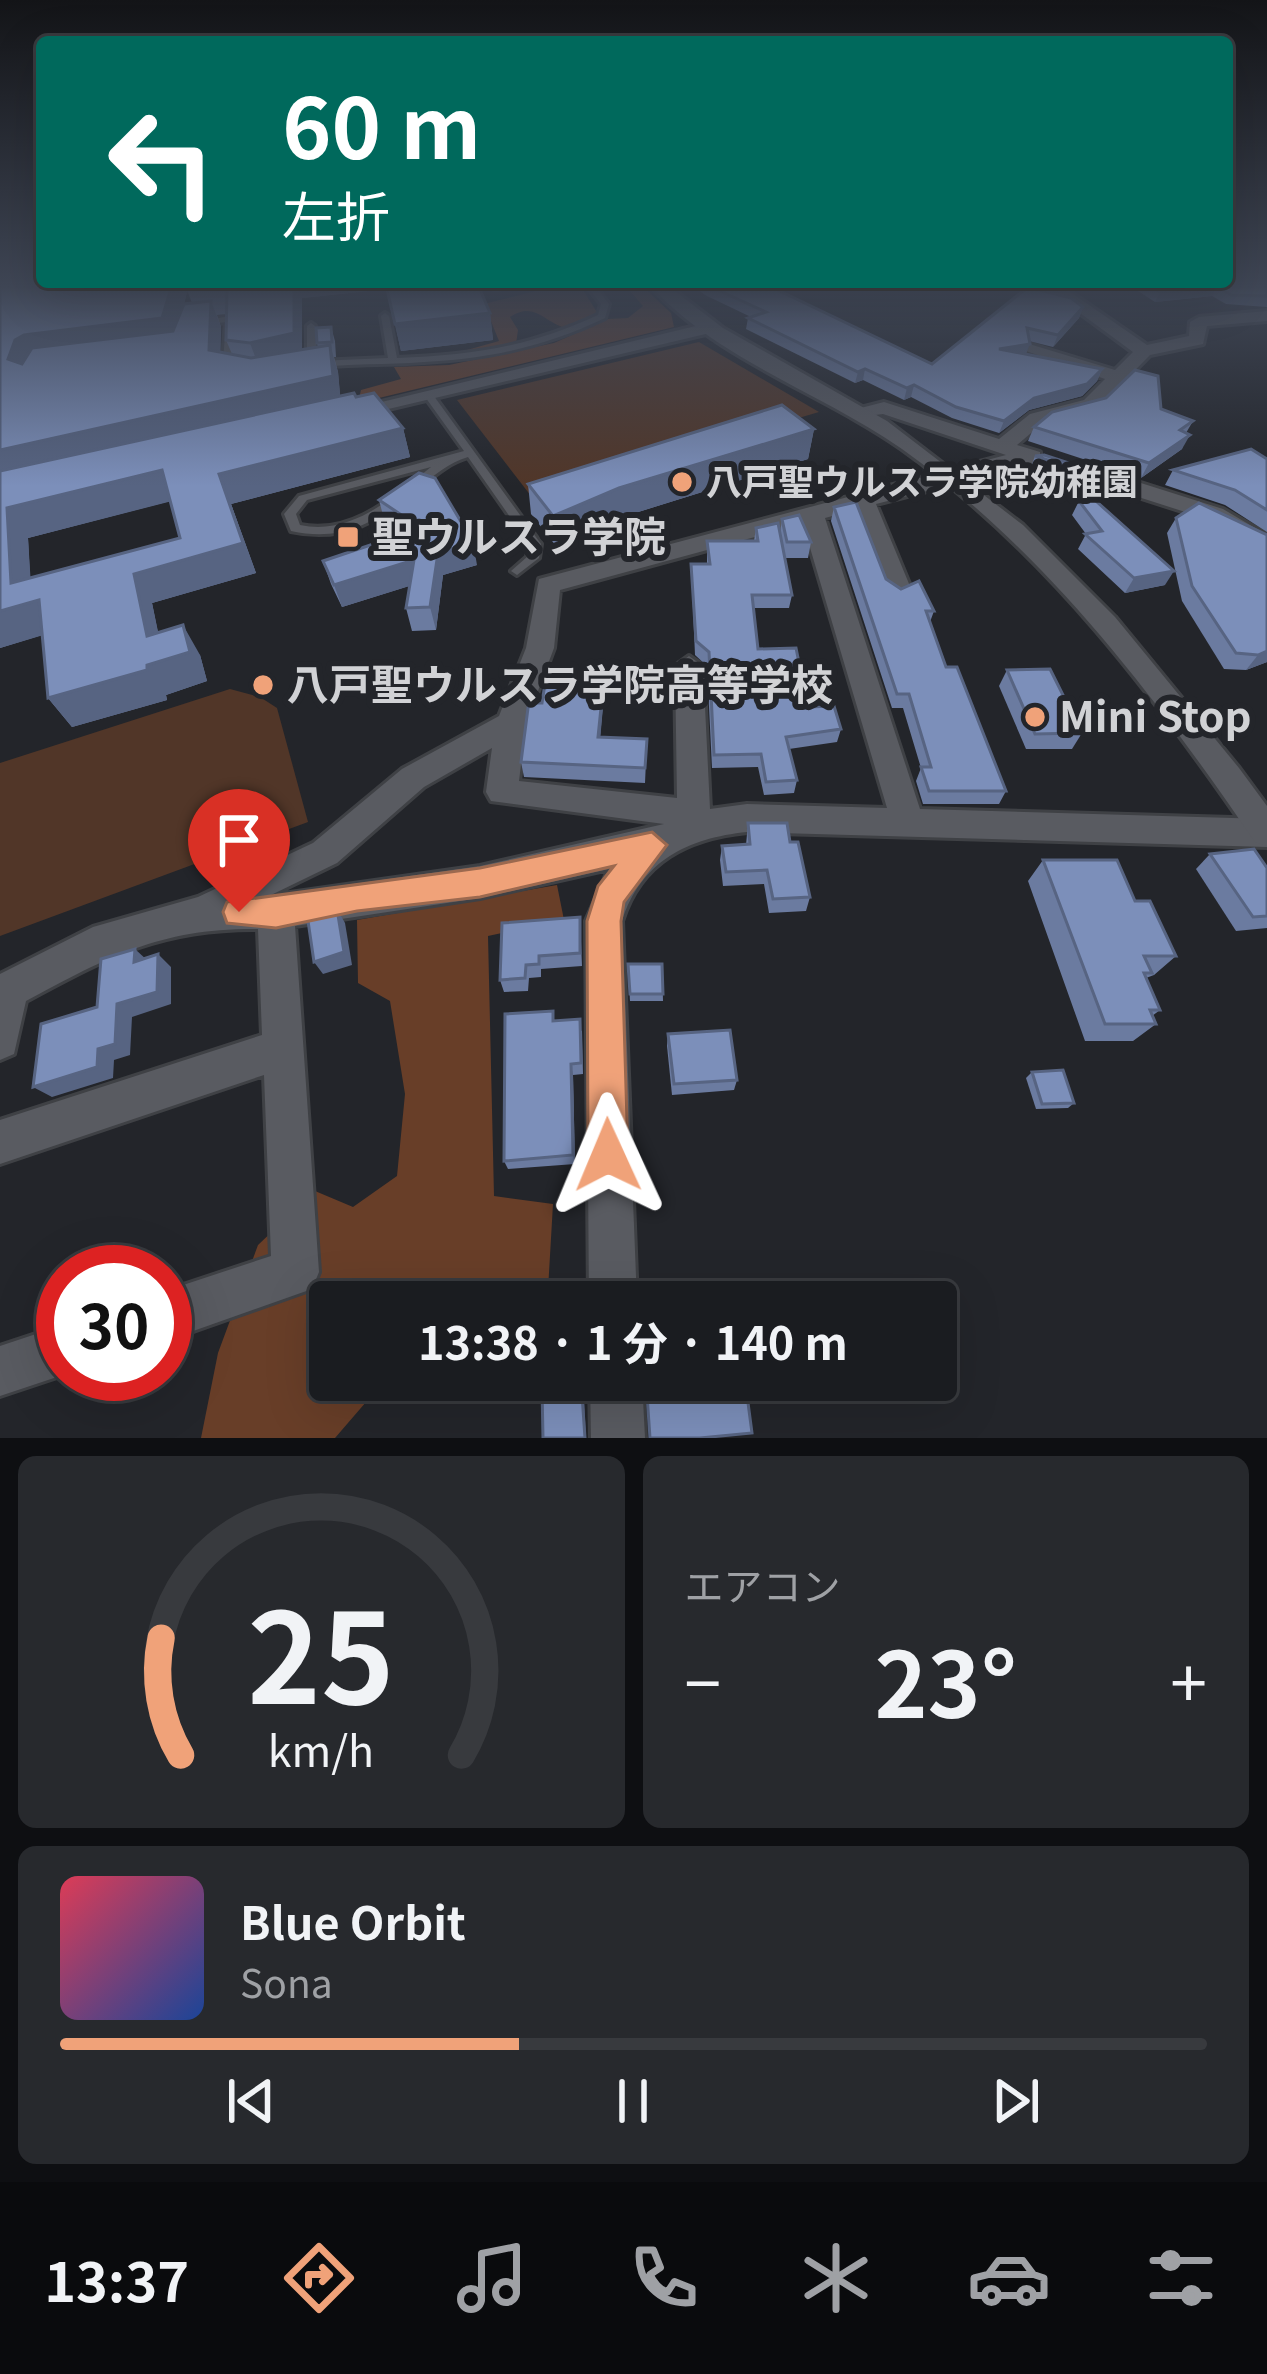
<!DOCTYPE html>
<html lang="ja">
<head>
<meta charset="utf-8">
<style>
	:root { --surface:#1a1c20; --page:#27292d; --text:#f1f3f6; --muted:#9fa1a5; --line:#383a3e; --accent:#f0a279 }
	body { margin:0; font-family:Georgia,"Noto Sans JP",serif; background:var(--page); color:var(--text); height:100vh; display:flex; flex-direction:column; font-size:45px; white-space:nowrap }
	* { box-sizing:border-box; margin:0 }
	p { font-size:39px; color:var(--muted) }
	.icon { flex:none; width:66px; height:66px; fill:none; stroke:currentColor; stroke-width:2; stroke-linecap:round; stroke-linejoin:round }
	.map { position:relative; height:1438px; overflow:hidden }
	.details { display:flex; flex-direction:column; gap:18px; padding:18px; background:#0e0f12; flex:1 }
	.details>* { flex:none }
	.top-card { position:absolute; left:36px; top:36px; width:1197px; height:252px; border-radius:12px; box-shadow:0 12px 48px #0002,0 0 0 3px var(--line); background:#00695c; color:#fff; overflow:hidden }
	.speed { position:absolute; left:36px; top:1245px; display:flex; gap:24px; font-size:60px; font-weight:700; text-align:center }
	.speed>* { display:grid; place-content:center; width:156px; height:156px; border-radius:50%; background:var(--surface); box-shadow:0 12px 48px #0002,0 0 0 3px var(--line); line-height:1 }
	.speed .limit { border:18px solid #d22; background:#fff; color:#111 }
	.pin { position:absolute; display:grid; place-items:center; width:102px; height:102px; color:#fff; margin:-123px -51px; border-radius:50% 50% 50% 0; rotate:-45deg; box-shadow:0 0 12px #0007 }
	.pin .icon { rotate:45deg }
	.me { position:absolute; width:132px; margin:-66px; rotate:359deg; stroke-linejoin:round; filter:drop-shadow(0 0 9px #0008) }
	.turn { display:flex; align-items:center; gap:42px; height:252px; padding:0 48px; font-size:54px }
	.turn .icon { width:156px; height:156px; stroke-width:2.5 }
	.turn b { display:block; font-size:84px; line-height:102px }
	.big { font-size:90px; font-weight:700; line-height:1.1 }
	.details .widget { flex:1; display:flex; flex-direction:column; justify-content:center; gap:18px; min-width:0; padding:0 42px; border-radius:18px; background:var(--page) }
	.details .dial { align-items:center; gap:0 }
	.dial svg { height:312px; overflow:visible; fill:none; stroke:var(--line); stroke-width:7; stroke-linecap:round; text-anchor:middle }
	.dial text { fill:var(--text); stroke:none }
	.song { display:flex; align-items:center; gap:36px }
	.cover { width:144px; height:144px; border-radius:18px; background:linear-gradient(135deg,hsl(350 70% 55%),hsl(220 70% 35%)) }
	.played { height:12px; border-radius:6px; background:linear-gradient(90deg,var(--accent) 40%,var(--line) 40%) }
	.keys { display:flex; justify-content:space-around; direction:ltr }
	.heat { display:flex; justify-content:space-between; align-items:center; font-size:66px; direction:ltr }
	.details .tiles { flex:1; display:grid; gap:18px; grid-template-columns:1fr 1fr }
	.widget:last-child { grid-column:span 2 }
	.trip { position:absolute; left:309px; top:1281px; width:648px; height:120px; border-radius:12px; background:var(--surface); box-shadow:0 12px 48px #0002,0 0 0 3px var(--line); font-weight:700; line-height:120px; text-align:center }
	.tabs { display:flex; height:192px; justify-content:space-around; align-items:center; background:#0a0b0d; color:var(--muted) }
	.tabs .icon { width:84px; height:84px }
	.tabs .active { color:var(--accent) }
	.tabs b { font-size:54px; color:var(--text) }
	.map>svg:first-child { display:block }
	.green { fill:#513628 }
	.forest { fill:#683e28 }
	.lines { fill:none; stroke-linecap:round; stroke-linejoin:round }
	.lane-casing { stroke:#3f4145; stroke-width:6 }
	.street-casing { stroke:#3f4145; stroke-width:6 }
	.secondary-casing { stroke:#3f4145; stroke-width:6 }
	.lane { fill:#595b61; fill-rule:evenodd }
	.street { fill:#595b61; fill-rule:evenodd }
	.secondary { fill:#595b61; fill-rule:evenodd }
	.wall { fill:#6b7ba0; fill-rule:evenodd }
	.shaded-wall { fill:#576482 }
	.building { fill:#7c8fba; stroke:#576482; stroke-width:3; fill-rule:evenodd }
	.route { fill:#f0a279; stroke:#9c694f; stroke-width:3 }
	.poi-dot { fill:#f0a279; stroke:#23252a; stroke-width:4.5 }
	.labels { text-anchor:middle; stroke-width:12; stroke-linejoin:round; paint-order:stroke }
	.far-poi-label { font-size:36px; font-weight:bold; fill:#d1d2d5; stroke:#23252a; text-anchor:start }
	.poi-label { font-size:42px; font-weight:bold; fill:#d1d2d5; stroke:#23252a; text-anchor:start }
</style>
</head>
<body>
<div class="map">
<svg width="1267" height="1438" viewBox="0 0 1267 1438">
	<rect width="100%" height="100%" fill="#23252a"/>
	<!-- green -->
	<g class="green">
		<path d="M699,342L819,412L531,496L457,400Z"/>
		<path d="M230,689L260,697L277,708L308,822L0,936V763Z"/>
	</g>
	<!-- forest -->
	<g class="forest">
		<path d="M560,285H580L598,314L565,328C543,321 534,301 510,317L518,330L516,344L477,353L467,350L499,341L484,304Z"/>
		<path d="M625,285H641L671,313L674,327L358,403L361,390L401,379L394,367L449,365L554,343L608,319L628,318L643,306Z"/>
		<path d="M557,885L564,920L488,936L494,1196L553,1204L548,1290L494,1302H330V1380H385L335,1438H201L218,1353L258,1245L315,1191L353,1207L397,1176L405,1094L390,1001L358,983L357,920Z"/>
	</g>
	<g class="lines">
		<!-- lane casing -->
		<g class="lane-casing">
			<g id="lane">
				<path d="M494,285H520L495,289L491,287Z"/>
				<path d="M586,285H594L609,304L605,318C547,346 489,359 424,362C387,365 349,363 312,368L307,365V326L311,323L315,326L317,361L388,358L381,316L385,313L389,316L397,358C473,355 529,347 598,315L601,304Z"/>
				<path d="M230,316L234,319L232,374L227,377L222,374L226,322L201,325L197,322Z"/>
				<path d="M425,392H431L541,544L539,558L517,575L511,571L527,557L529,544L468,457C448,463 435,475 420,487C378,520 346,543 291,531L284,514L299,496L464,451L423,394ZM431,467C393,497 352,536 300,525L296,514L307,500Z"/>
			</g>
		</g>
		<!-- street casing -->
		<g class="street-casing">
			<g id="street">
				<path d="M1042,285H1060L1147,345L1189,336L1190,322L1199,317L1267,311V321L1207,326L1203,344L1150,355L1098,408L1044,422L1017,445L1040,452V462L876,504L912,591L908,597H890L886,591L855,510L825,518L920,809L1267,819V847L747,832C688,838 641,861 622,921L637,1302H589L586,921L609,869L480,898L295,926L319,1272L312,1289L165,1341V1291L271,1256L264,1075L0,1164V1120L262,1035L258,929C161,928 110,956 26,1001L14,1054L0,1060V974L93,927L198,897L313,843L402,769L499,716L526,648L539,579L1006,455L883,414L859,417L849,411L884,402L999,439L1030,414L1084,400L1105,379L1026,351V343L1115,370L1133,352ZM803,524L887,808L747,804L710,809L703,666L689,656L675,666L677,798L519,781L526,723L554,648L560,590ZM492,748L486,792L491,801L664,824L480,866L269,896L337,863L424,787Z"/>
				<path d="M708,323L717,328L714,332L346,419L336,413Z"/>
				<path d="M1084,465L1223,509L1267,535V552L1207,519L1076,477V467Z"/>
				<path d="M63,1325L66,1374L0,1396V1346Z"/>
				<path d="M590,1380H642L645,1438H591Z"/>
			</g>
		</g>
		<!-- secondary casing -->
		<g class="secondary-casing">
			<path id="secondary" d="M650,285H667L723,328L887,421L1023,525L1115,617L1239,768L1267,806V846L1255,842C1155,696 1047,553 902,449C821,392 717,360 650,285Z"/>
		</g>
		<!-- lane -->
		<use href="#lane" class="lane"/>
		<!-- street -->
		<use href="#street" class="street"/>
		<!-- secondary -->
		<use href="#secondary" class="secondary"/>
	</g>
	<!-- wall -->
	<g class="wall">
		<path d="M0,285H478L490,313L493,340L401,351L387,289L302,298V349L318,347L317,343L331,327L335,341L336,357H334L338,372L340,396L356,397L403,428L410,457L231,504L256,573L152,603L158,633L200,655L207,681L166,695L167,700L72,727L48,698L42,635L0,648ZM187,290L192,303L184,305ZM227,314L226,340L232,354L220,352L221,327L217,315ZM170,501L180,538L30,578L28,538Z"/>
		<path d="M692,285H767L932,364L1083,307L1079,318L1053,347L1029,341L1026,354L1102,369L1097,381L1082,396L1029,410L999,433L952,418L911,397L904,400L863,380L855,383L746,329L748,318L751,317L705,295Z"/>
		<path d="M1129,285H1267V307L1226,304L1212,296L1155,302Z"/>
		<path d="M1161,409L1193,421L1186,433L1182,449L1141,478L1028,441L1034,427Z"/>
		<path d="M814,429L808,459L619,518L556,546L531,514L528,484Z"/>
		<path d="M1035,456L1124,481L1114,496L1030,469Z"/>
		<path d="M1267,459V532L1225,505L1165,485L1173,470Z"/>
		<path d="M379,500L477,565L443,575L436,630L412,631L406,608L409,586L342,607L331,584L323,561L402,534L385,523Z"/>
		<path d="M1079,501L1165,585L1125,593L1078,549L1086,534L1072,515Z"/>
		<path d="M834,507L886,579L934,611L930,622L946,667L1006,791L999,804H923L916,781L921,768L903,708H892L831,521Z"/>
		<path d="M1176,518L1267,662L1246,670L1224,669L1182,601L1167,533Z"/>
		<path d="M782,519L811,542L808,558H784L792,595L789,608H753L758,649L808,707L841,729L837,742L789,749L797,780L794,793L764,795L758,767L712,768L707,666L695,655L691,564H707V541H754L756,528L780,534Z"/>
		<path d="M1007,670L1082,733L1072,749H1026L999,686Z"/>
		<path d="M604,695L600,737L647,739L645,783L524,777L521,762L542,703Z"/>
		<path d="M748,823L790,842L810,897L806,911L769,913L764,884L723,886L720,860L722,846L746,845Z"/>
		<path d="M1210,854L1267,868V928L1236,931L1196,869Z"/>
		<path d="M1043,860L1135,901L1176,956L1154,975L1146,978L1160,1010L1152,1016L1156,1024L1133,1041H1085L1028,881Z"/>
		<path d="M580,917L582,966L541,969V977L529,978L528,991L504,992L500,980Z"/>
		<path d="M628,964H662L663,1001H630Z"/>
		<path d="M555,1021L582,1031L583,1074L573,1075L575,1164L508,1169L504,1161Z"/>
		<path d="M668,1034L737,1080L734,1090L672,1095L667,1046Z"/>
		<path d="M1032,1072L1074,1103L1068,1108L1036,1109L1026,1078Z"/>
	</g>
	<!-- shaded-wall -->
	<g class="shaded-wall">
		<path d="M172,285H189L173,345L31,367L8,359L15,340L24,335Z"/>
		<path d="M294,285H386L387,289L302,298V359L260,370L250,343Z"/>
		<path d="M1217,286L1212,296L1155,302L1160,292Z"/>
		<path d="M211,301L221,327L220,377L209,350Z"/>
		<path d="M1083,307L1079,318L1053,347L1058,335Z"/>
		<path d="M490,313L493,340L401,351L395,324Z"/>
		<path d="M1030,344L1025,356L999,349Z"/>
		<path d="M330,345L338,372L341,404L0,483V450Z"/>
		<path d="M865,369L863,380L855,383L858,372Z"/>
		<path d="M1102,369L1097,381L1082,396L1029,410L999,433L1004,421L1034,398Z"/>
		<path d="M914,385L911,397L904,400L907,388Z"/>
		<path d="M403,428L410,457L231,504L256,573L152,603L164,660L183,625L200,655L207,681L166,695L167,700L72,727L48,698L147,665V636L134,574L243,543L219,474Z"/>
		<path d="M814,429L808,459L619,518L556,546L553,516L619,488Z"/>
		<path d="M1190,435L1182,449L1141,478L1149,463Z"/>
		<path d="M162,470L176,500L28,538L32,602L39,600L60,630L0,648V611L11,583L7,508Z"/>
		<path d="M473,542L477,565L443,575L436,630L430,607L438,553Z"/>
		<path d="M414,560L419,583L342,607L334,585Z"/>
		<path d="M1174,571L1165,585L1125,593L1134,578Z"/>
		<path d="M1267,651V662L1246,670L1258,655Z"/>
		<path d="M604,679V695L599,753L598,737Z"/>
		<path d="M337,909L345,923L352,965L323,974L314,962Z"/>
		<path d="M135,949L149,962H134Z"/>
		<path d="M158,954L171,967V1004L132,1017L130,1055L114,1060L113,1078L52,1097L33,1087L98,1049L117,1004Z"/>
		<path d="M571,1064L573,1075L575,1164L573,1155Z"/>
		<path d="M581,1380H583L586,1438H585Z"/>
	</g>
	<!-- building -->
	<g class="building">
		<path d="M0,285H172L162,318L24,335L15,340L8,359L22,364L32,348L173,331L184,304L211,301L209,350L251,358L330,345L333,376L0,450Z"/>
		<path d="M188,285H294V333L250,343L226,340L227,288L187,290Z"/>
		<path d="M386,285H478L490,313L395,324Z"/>
		<path d="M707,285H767L932,364L1028,287L1071,298L1083,307L1058,335L1027,328L1030,344L999,349L1102,369L1087,384L1034,398L1004,421L956,407L914,385L907,388L865,369L858,372L748,318L766,312Z"/>
		<path d="M1148,285H1267V296L1231,295L1217,286L1160,292Z"/>
		<path d="M331,327L332,342L317,343L316,328Z"/>
		<path d="M1135,370L1158,376L1161,409L1193,421L1180,430L1190,435L1149,463L1034,427L1052,412L1106,398Z"/>
		<path d="M354,393L356,397L374,393L403,428L219,474L243,543L134,574L147,636L183,625L190,652L147,665V670L48,698L39,600L0,611V471ZM162,470L180,538L11,583L7,508Z"/>
		<path d="M782,405L814,429L619,488L553,516L528,484Z"/>
		<path d="M1251,449L1267,459V510L1235,490L1173,470Z"/>
		<path d="M1044,455L1124,481L1121,483L1035,456Z"/>
		<path d="M419,473L435,478L473,542L438,553L430,607L406,608L414,560L334,585L323,561L421,528L379,500Z"/>
		<path d="M1087,493L1174,571L1134,578L1085,534L1102,531L1079,501Z"/>
		<path d="M856,502L886,579L901,589L919,581L934,611H926L946,667H957L1006,791H929L921,767H931L909,694H897L834,507Z"/>
		<path d="M1199,503L1267,535V651L1258,655L1236,653L1192,586L1176,518Z"/>
		<path d="M799,515L811,542H787L782,519Z"/>
		<path d="M778,523L792,595H752L758,649L796,648L808,707L834,706L841,729L786,737L797,780L766,782L761,754L714,755L709,652L696,641L691,564H710L707,541H758L756,528Z"/>
		<path d="M1050,669L1082,733L1035,734L1007,670Z"/>
		<path d="M546,677L604,679L598,737L647,739L645,768L521,762L528,708L530,703H542Z"/>
		<path d="M748,823H787L790,842H798L810,897L773,899L767,870L726,872L722,846L750,844Z"/>
		<path d="M1254,849L1267,868V916L1253,917L1210,854Z"/>
		<path d="M1043,860H1117L1135,901H1150L1176,956H1144L1152,973H1144L1160,1010H1150L1156,1024H1105Z"/>
		<path d="M337,909L344,952L314,962L307,914Z"/>
		<path d="M580,917V953L539,956V964L526,965L525,978L500,980L502,923Z"/>
		<path d="M135,949L134,962L158,954L157,992L117,1004L115,1044L98,1049L97,1067L33,1087L41,1024L97,1007L101,959Z"/>
		<path d="M628,964H662L663,994H630Z"/>
		<path d="M553,1011V1021L580,1019L581,1063L571,1064L573,1155L504,1161L505,1014Z"/>
		<path d="M730,1030L737,1080L674,1084L668,1034Z"/>
		<path d="M1063,1070L1074,1103L1042,1104L1032,1072Z"/>
		<path d="M513,1380H581L585,1438H543L542,1388L513,1392Z"/>
		<path d="M646,1380H745L752,1433L700,1438H650Z"/>
	</g>
	<!-- sky -->
	<linearGradient id="sky" x2="0" y2="1"><stop stop-color="#131417"/><stop offset="0.59" stop-color="#3f4655"/><stop offset="1" stop-color="#3f4655" stop-opacity="0"/></linearGradient>
	<rect width="1267" height="486" fill="url(#sky)"/>
	<!-- route -->
	<path class="route" d="M652,832L667,845L624,902L621,921L628,1155L622,1169L608,1175L594,1169L588,1155L587,921L598,886L614,866L480,897L357,911L276,928L227,923L223,912L227,902L480,868Z"/>
	<!-- markers -->
	<g class="poi-dot">
		<circle cx="682" cy="482" r="12"/>
		<rect x="336" y="525" width="24" height="24" rx="6"/>
		<circle cx="263" cy="685" r="12"/>
		<circle cx="1035" cy="717" r="12"/>
	</g>
	<g class="labels">
		<!-- far-poi labels -->
		<g class="far-poi-label">
			<text x="706" y="495">八戸聖ウルスラ学院幼稚園</text>
		</g>
		<!-- poi labels -->
		<g class="poi-label">
			<text x="372" y="552">聖ウルスラ学院</text>
			<text x="287" y="700">八戸聖ウルスラ学院高等学校</text>
			<text x="1059" y="732">Mini Stop</text>
		</g>
	</g>
</svg>
<div class="speed"><div class="limit">30</div></div>
<div class="pin" style="left:239px;top:912px;background:#d93025"><svg class="icon" aria-label="arrive" viewBox="0 0 24 24"><path d="M6 21V4h12l-3 4 3 4H6"/></svg></div>
<svg class="me" style="left:608px;top:1155px" viewBox="-20 -20 40 40"><path d="M0-17L14 15 0 8-14 15z" fill="#f0a279" stroke="#fff" stroke-width="4"/></svg>
<div class="trip">13:38 · 1 分 · 140 m</div>
<div class="top-card">
<div class="turn"><svg class="icon" aria-label="left" viewBox="0 0 24 24"><path d="M17 20v-9H6M10 6l-5 5 5 5"/></svg><div><b>60 m</b>左折</div></div>
</div>
</div>
<section class="details">
<div class="tiles">
<div class="widget dial"><svg viewBox="0 0 100 80">
<path d="M14 69A42 42 0 1 1 86 69"/>
<path d="M14 69A42 42 0 0 1 9 39" stroke="#f0a279"/>
<text x="50" y="56" font-size="32" font-weight="700">25</text>
<text x="50" y="72" font-size="11">km/h</text>
</svg></div>
<div class="widget"><p>エアコン</p>
<div class="heat"><a>−</a><b class="big">23°</b><a>+</a></div>
</div>
<div class="widget">
<div class="song"><i class="cover"></i><div><b>Blue Orbit</b><p>Sona</p></div></div>
<div class="played"></div>
<div class="keys"><svg class="icon" aria-label="previous" viewBox="0 0 24 24"><path d="M18 5L8 12l10 7zM5 5v14"/></svg><svg class="icon" aria-label="pause" viewBox="0 0 24 24"><path d="M8 5v14M16 5v14"/></svg><svg class="icon" aria-label="next" viewBox="0 0 24 24"><path d="M6 5l10 7-10 7zM19 5v14"/></svg></div>
</div>
</div>
</section>
<nav class="tabs">
<b>13:37</b>
<svg class="icon active" aria-label="directions" viewBox="0 0 24 24"><path d="M12 3l9 9-9 9-9-9zM9 14v-3h6M13 9l2 2-2 2"/></svg>
<svg class="icon" aria-label="music" viewBox="0 0 24 24"><path d="M9 18V5l10-2v13"/><circle cx="6" cy="18" r="3"/><circle cx="16" cy="16" r="3"/></svg>
<svg class="icon" aria-label="phone" viewBox="0 0 24 24"><path d="M5 4h4l2 5-3 2q2 4 5 5l2-3 5 2v4C11 20 4 13 5 4z"/></svg>
<svg class="icon" aria-label="climate" viewBox="0 0 24 24"><path d="M12 3v18M4 7l16 10M4 17L20 7"/></svg>
<svg class="icon" aria-label="car" viewBox="0 0 24 24"><path d="M5 17H2v-5l4-1 3-4h7l3 4 3 1v5h-3M9 17h6M6 11h13"/><circle cx="7" cy="17" r="2"/><circle cx="17" cy="17" r="2"/></svg>
<svg class="icon" aria-label="filters" viewBox="0 0 24 24"><path d="M4 7h16M4 17h16"/><circle cx="9" cy="7" r="2"/><circle cx="15" cy="17" r="2"/></svg>
</nav>
</body>
</html>
